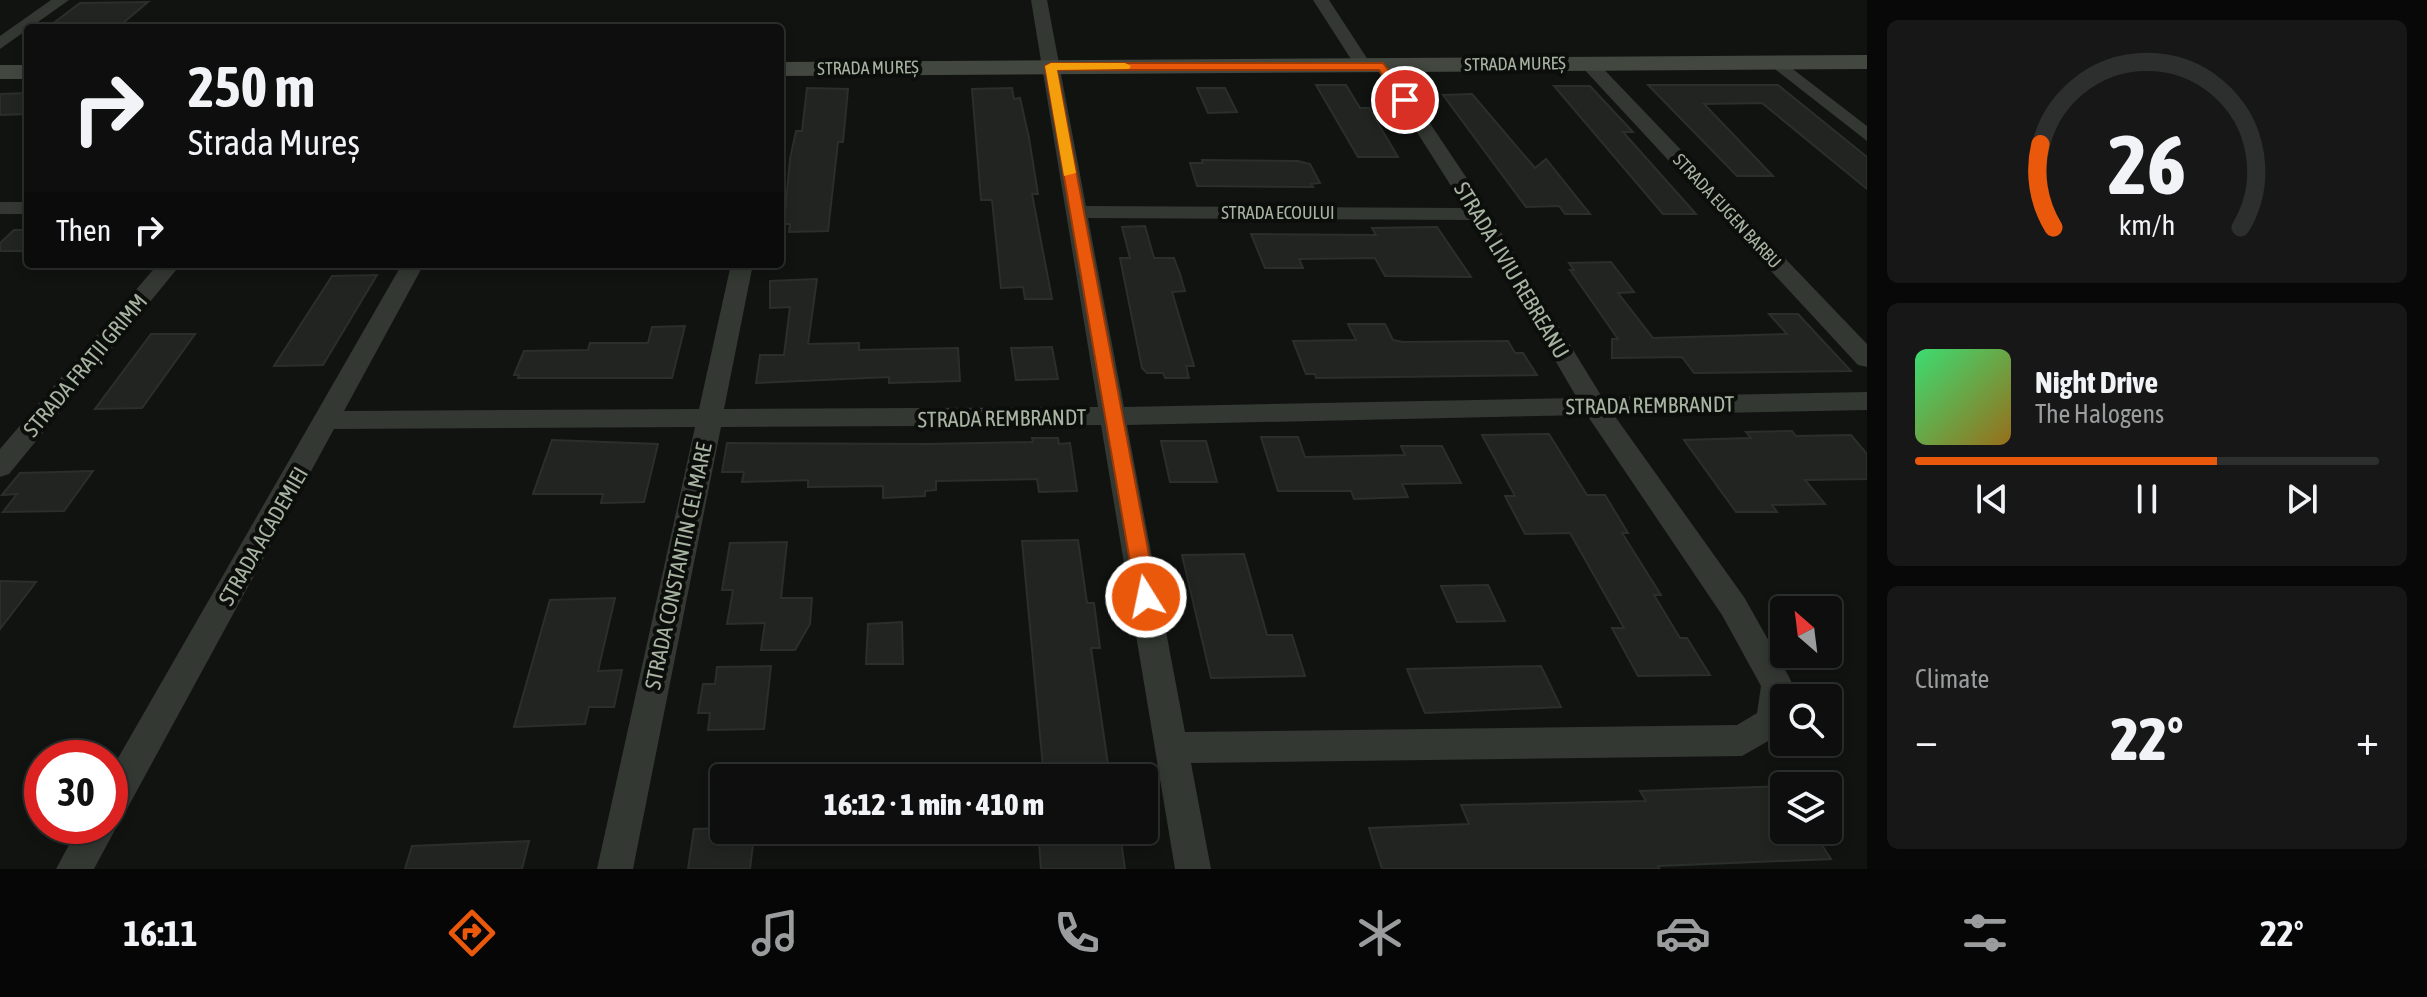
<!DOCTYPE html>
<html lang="en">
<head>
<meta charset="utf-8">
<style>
	:root { --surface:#0d0e0d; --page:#161716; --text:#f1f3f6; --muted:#9a9c9d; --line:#2d2e2e; --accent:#ea580c }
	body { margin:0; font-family:"Asap Condensed",sans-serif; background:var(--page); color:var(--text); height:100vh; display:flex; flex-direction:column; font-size:30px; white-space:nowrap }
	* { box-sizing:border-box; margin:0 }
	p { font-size:26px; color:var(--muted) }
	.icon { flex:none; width:44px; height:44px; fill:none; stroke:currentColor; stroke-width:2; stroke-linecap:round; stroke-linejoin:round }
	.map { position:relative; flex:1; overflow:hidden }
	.panel { display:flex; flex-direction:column; gap:20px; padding:20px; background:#070807; width:560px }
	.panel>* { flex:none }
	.guide { position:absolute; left:24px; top:24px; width:760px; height:244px; border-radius:8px; box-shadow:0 4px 12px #0003,0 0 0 2px var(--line); background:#0d0e0d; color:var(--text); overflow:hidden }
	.needle { width:52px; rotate:332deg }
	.controls { position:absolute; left:1770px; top:596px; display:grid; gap:16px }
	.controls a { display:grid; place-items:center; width:72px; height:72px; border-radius:8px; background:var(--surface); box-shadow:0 4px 12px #0003,0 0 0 2px var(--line); font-size:40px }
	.speed { position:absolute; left:24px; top:740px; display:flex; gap:16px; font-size:40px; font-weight:700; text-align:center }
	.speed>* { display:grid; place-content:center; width:104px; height:104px; border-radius:50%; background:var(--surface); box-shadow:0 4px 12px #0003,0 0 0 2px var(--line); line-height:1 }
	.speed .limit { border:12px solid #d22; background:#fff; color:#111 }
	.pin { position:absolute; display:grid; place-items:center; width:68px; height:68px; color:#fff; margin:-34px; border:4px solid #fff; border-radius:50%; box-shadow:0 2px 8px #0007 }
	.me { position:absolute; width:88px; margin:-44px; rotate:350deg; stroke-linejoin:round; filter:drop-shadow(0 0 6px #0008) }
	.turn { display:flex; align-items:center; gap:28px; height:168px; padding:0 32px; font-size:36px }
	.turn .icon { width:104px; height:104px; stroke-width:2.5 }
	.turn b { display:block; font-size:56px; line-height:68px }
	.then { display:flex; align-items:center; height:76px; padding:0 32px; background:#0003; gap:16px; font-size:30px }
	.big { font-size:60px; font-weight:800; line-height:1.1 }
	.panel .card { flex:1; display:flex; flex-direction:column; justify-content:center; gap:12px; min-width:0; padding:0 28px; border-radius:12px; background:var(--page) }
	.panel .dial { align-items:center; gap:0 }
	.dial svg { height:208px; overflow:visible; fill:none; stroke:var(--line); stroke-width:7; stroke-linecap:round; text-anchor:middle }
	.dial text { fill:var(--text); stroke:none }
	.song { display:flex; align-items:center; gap:24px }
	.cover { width:96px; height:96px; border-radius:12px; background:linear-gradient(135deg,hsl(140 70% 55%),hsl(40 70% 35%)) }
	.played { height:8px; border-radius:4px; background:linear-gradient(90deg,var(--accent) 65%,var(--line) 65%) }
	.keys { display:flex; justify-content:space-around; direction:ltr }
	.heat { display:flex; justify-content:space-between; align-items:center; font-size:44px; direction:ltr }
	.trip { position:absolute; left:710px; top:764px; width:448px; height:80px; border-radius:8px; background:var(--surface); box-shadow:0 4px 12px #0003,0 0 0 2px var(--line); font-weight:800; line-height:80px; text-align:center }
	.menu { display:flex; height:128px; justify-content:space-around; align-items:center; background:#050605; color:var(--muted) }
	.menu .icon { width:56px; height:56px }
	.menu .active { color:var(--accent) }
	.menu b { font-size:36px; color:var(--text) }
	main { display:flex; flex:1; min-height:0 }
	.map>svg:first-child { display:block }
	.building { fill:#212421; stroke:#2b2f2b; stroke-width:2 }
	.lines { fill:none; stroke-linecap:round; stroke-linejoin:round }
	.street { fill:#333832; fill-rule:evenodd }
	.secondary { fill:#424840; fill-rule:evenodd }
	.route { fill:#ea580c; stroke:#983908; stroke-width:2 }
	.slow { fill:#f59e0b }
	.labels { text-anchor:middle; stroke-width:8; stroke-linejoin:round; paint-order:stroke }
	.far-street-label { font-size:18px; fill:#a8b4a2; stroke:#0c0e0c }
	.street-label { font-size:22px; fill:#a8b4a2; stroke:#0c0e0c }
</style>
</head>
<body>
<main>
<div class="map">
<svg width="1867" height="869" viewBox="0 0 1867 869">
	<rect width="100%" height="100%" fill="#111311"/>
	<!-- building -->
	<g class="building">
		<path d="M148,2L117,28H47L80,3Z"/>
		<path d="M1316,85H1346L1360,108H1369L1398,157H1358Z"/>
		<path d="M1648,85H1778L1867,157V189L1762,103L1704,104L1773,176H1737Z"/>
		<path d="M1554,86H1590L1633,132H1623L1696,214H1663Z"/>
		<path d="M807,88L848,89L843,142H838L828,231L789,232L790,224H784L790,159L796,131H802Z"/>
		<path d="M1012,88L1014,99L1020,98L1029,138L1038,194H1032L1052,299H1025L1023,287L1001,288L992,200H981L972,89Z"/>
		<path d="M1197,88H1225L1237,112L1208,113Z"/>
		<path d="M28,93V114L0,115V94Z"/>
		<path d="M1472,94L1535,168L1546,159L1590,214H1565L1559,206L1526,207L1443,95Z"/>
		<path d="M1202,160L1298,161L1310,164L1320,183L1311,184L1313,187L1197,186L1190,163H1203Z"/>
		<path d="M1145,226L1154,258H1174L1180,274L1185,291L1172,292L1194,366H1186L1189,378H1165L1163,373H1147L1142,368L1120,258H1130L1122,227Z"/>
		<path d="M1437,227L1471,277L1385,276L1375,258L1299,259L1303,268H1265L1251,234L1376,235L1372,228Z"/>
		<path d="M14,230H28V251H0V243Z"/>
		<path d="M1611,262L1634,292L1618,293L1653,338L1787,334L1769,314H1798L1851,371L1694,373L1682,357L1612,358V339H1618L1570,270H1574L1569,263Z"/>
		<path d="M377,275L323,365L274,366L332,276Z"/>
		<path d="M817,279L808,344L859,343V350L958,348L960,381L889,383V377L756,383L760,355H784L790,307L770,308V281Z"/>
		<path d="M1348,324H1385L1393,340L1403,342L1508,341L1515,353H1523L1537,375L1316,378L1315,374H1306L1293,341L1356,340Z"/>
		<path d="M685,326L672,378H518L519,375H514L524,351L588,350L590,343H648L652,327Z"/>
		<path d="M151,334H195L142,408L95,409Z"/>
		<path d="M1052,347L1058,379L1016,380L1011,348Z"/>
		<path d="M1792,431L1796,436L1851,435L1867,454V479L1805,480L1825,504L1772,505L1777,512H1736L1684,440L1751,438L1746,432Z"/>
		<path d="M1549,434L1587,495H1605L1628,533H1622L1661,595H1654L1680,638H1687L1710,675L1638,676L1612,628H1624L1570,533L1525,534L1505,496H1515L1482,435Z"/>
		<path d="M1261,437H1298L1305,457L1405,455L1401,446H1442L1461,483L1402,484L1408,497L1354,499L1351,491H1278Z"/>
		<path d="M1032,438H1058L1059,444L1070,443L1077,491L1039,492L1037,479L936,481V490L925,491V496L883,498V486L808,487V480L742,482L744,472H722L727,443L927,444L1033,442Z"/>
		<path d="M552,440L658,444L644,502L601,503L603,494H533Z"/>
		<path d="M1161,441H1206L1217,482H1170Z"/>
		<path d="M93,471L64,511L3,512L17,494L2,495L20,473Z"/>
		<path d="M1078,540L1087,603H1094L1100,648H1091L1110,778H1044L1022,541Z"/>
		<path d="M787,542L781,598H812L810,624L795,650H761L765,623L727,624L733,590H722L730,543Z"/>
		<path d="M1244,554L1267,635H1292L1305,676L1211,678L1182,555Z"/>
		<path d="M0,581L36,582L0,629Z"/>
		<path d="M1488,585L1505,621L1457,622L1441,586Z"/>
		<path d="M615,598L598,671L622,670L614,707H589L585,724L514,727L550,600Z"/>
		<path d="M902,622L903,664H866L868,624Z"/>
		<path d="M771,666L764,729L708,730L710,713H698L703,684H715L717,667Z"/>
		<path d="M1541,666L1561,707L1425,713L1407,669Z"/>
		<path d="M1784,786V830H1812L1831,859L1658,866L1660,869H1382L1369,828L1469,824L1461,805L1646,801L1640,791Z"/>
		<path d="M724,828L726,837L754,836L750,869H688L694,829Z"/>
		<path d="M529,841L522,869H405L412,846Z"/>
		<path d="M1121,841L1125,869H1041L1039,843Z"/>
	</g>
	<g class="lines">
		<!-- street -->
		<g class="street">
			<path d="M51,0H69L0,49V36Z"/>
			<path d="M1031,0H1047L1086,206L1465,208L1375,66L1383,61L1389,62L1478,195L1602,397L1867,392V410L1614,415L1744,597L1788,675L1793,685L1791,698H1784V732L1742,756L1191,763L1211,869H1175L1101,425L721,427L633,869H597L695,427L334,429L122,818L115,821L117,826L94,869H56L79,826H110V772L402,264H424L344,411L699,409L731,264H753L724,409L1098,407ZM1088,218L1473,220L1577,398L1124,407ZM1587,415L1722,615L1761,686L1757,713L1737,725L1185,732L1127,425Z"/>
			<path d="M1313,0H1329L1372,66L1370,70H1358Z"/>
			<path d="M1777,57L1867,126V141L1771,66V58Z"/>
			<path d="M1588,58L1594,59L1867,344V367L1858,365L1582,67V59Z"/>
			<rect x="0" y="202" width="28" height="12"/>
			<path d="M158,264H181L9,474L0,477V449Z"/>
		</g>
		<!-- secondary -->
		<g class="secondary">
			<path d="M1867,55V69L780,76V62Z"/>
			<rect x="0" y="65" width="28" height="14"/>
		</g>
	</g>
	<!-- route -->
	<path class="route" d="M1051,63H1383L1412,100L1401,103L1379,70H1057L1157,597L1146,606L1136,597L1045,66Z"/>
	<!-- slow -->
	<path class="slow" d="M1125,63L1131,66L1129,69L1057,70L1076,173L1064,176L1045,66L1051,63Z"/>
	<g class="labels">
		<!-- far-street labels -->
		<g class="far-street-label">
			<text transform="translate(1515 64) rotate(-1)" y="6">STRADA MUREȘ</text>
			<text transform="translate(868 68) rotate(-1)" y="6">STRADA MUREȘ</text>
			<text transform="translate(1727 211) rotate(47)" y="6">STRADA EUGEN BARBU</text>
			<text x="1278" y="219">STRADA ECOULUI</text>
		</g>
		<!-- street labels -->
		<g class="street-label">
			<text transform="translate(1512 270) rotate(59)" y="8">STRADA LIVIU REBREANU</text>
			<text transform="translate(85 365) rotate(-50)" y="8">STRADA FRAȚII GRIMM</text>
			<text transform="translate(1650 405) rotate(-1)" y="8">STRADA REMBRANDT</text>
			<text transform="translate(1002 418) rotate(-1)" y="8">STRADA REMBRANDT</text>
			<text transform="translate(263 536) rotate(-60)" y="8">STRADA ACADEMIEI</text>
			<text transform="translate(678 566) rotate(-78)" y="8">STRADA CONSTANTIN CEL MARE</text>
		</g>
	</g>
</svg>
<div class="controls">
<a><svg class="needle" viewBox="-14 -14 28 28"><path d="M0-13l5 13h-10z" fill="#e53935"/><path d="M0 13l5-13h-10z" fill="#9a9c9d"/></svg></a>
<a><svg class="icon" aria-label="search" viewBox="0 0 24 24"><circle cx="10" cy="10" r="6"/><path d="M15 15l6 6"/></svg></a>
<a><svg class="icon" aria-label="layers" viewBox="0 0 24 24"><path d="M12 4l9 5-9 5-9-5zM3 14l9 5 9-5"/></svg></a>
</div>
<div class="speed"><div class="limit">30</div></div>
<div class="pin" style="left:1405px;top:100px;background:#d93025"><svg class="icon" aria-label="arrive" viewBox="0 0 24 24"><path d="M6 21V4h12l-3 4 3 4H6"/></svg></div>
<svg class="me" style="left:1146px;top:597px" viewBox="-20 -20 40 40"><circle r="17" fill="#ea580c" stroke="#fff" stroke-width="3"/><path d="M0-11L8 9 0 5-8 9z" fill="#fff"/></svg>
<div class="trip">16:12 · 1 min · 410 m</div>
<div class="guide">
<div class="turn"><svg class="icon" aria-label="right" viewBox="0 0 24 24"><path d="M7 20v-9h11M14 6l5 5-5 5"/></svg><div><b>250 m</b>Strada Mureș</div></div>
<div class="then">Then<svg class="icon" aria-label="right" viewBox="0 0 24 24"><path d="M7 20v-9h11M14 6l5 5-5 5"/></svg></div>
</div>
</div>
<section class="panel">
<div class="card dial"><svg viewBox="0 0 100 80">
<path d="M14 69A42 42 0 1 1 86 69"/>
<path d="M14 69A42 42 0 0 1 9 37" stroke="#ea580c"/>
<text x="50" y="56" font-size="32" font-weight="700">26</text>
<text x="50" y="72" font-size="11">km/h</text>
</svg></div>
<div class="card">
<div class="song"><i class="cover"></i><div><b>Night Drive</b><p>The Halogens</p></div></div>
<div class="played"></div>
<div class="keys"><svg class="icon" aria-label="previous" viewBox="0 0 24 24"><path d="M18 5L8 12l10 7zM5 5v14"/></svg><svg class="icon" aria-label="pause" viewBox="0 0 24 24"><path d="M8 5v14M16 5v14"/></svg><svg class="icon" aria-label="next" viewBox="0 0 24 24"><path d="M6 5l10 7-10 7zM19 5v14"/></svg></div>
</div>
<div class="card"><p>Climate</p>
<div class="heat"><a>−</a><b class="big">22°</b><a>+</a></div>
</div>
</section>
</main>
<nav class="menu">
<b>16:11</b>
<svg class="icon active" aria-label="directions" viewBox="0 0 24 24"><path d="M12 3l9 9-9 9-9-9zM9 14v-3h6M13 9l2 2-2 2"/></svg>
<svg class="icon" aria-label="music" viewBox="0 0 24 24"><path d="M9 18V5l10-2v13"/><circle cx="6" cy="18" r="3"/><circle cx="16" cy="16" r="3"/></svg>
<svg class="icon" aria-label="phone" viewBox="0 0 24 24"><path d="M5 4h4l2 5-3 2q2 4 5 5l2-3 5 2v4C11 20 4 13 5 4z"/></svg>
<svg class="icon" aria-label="climate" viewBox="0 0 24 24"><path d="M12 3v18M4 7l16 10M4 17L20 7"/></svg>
<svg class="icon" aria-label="car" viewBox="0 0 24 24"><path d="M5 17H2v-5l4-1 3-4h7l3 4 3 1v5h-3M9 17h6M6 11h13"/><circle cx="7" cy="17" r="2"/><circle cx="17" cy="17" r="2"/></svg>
<svg class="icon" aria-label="filters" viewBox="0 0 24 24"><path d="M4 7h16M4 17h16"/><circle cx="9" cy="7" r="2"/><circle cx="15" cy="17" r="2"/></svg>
<b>22°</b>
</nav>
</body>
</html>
